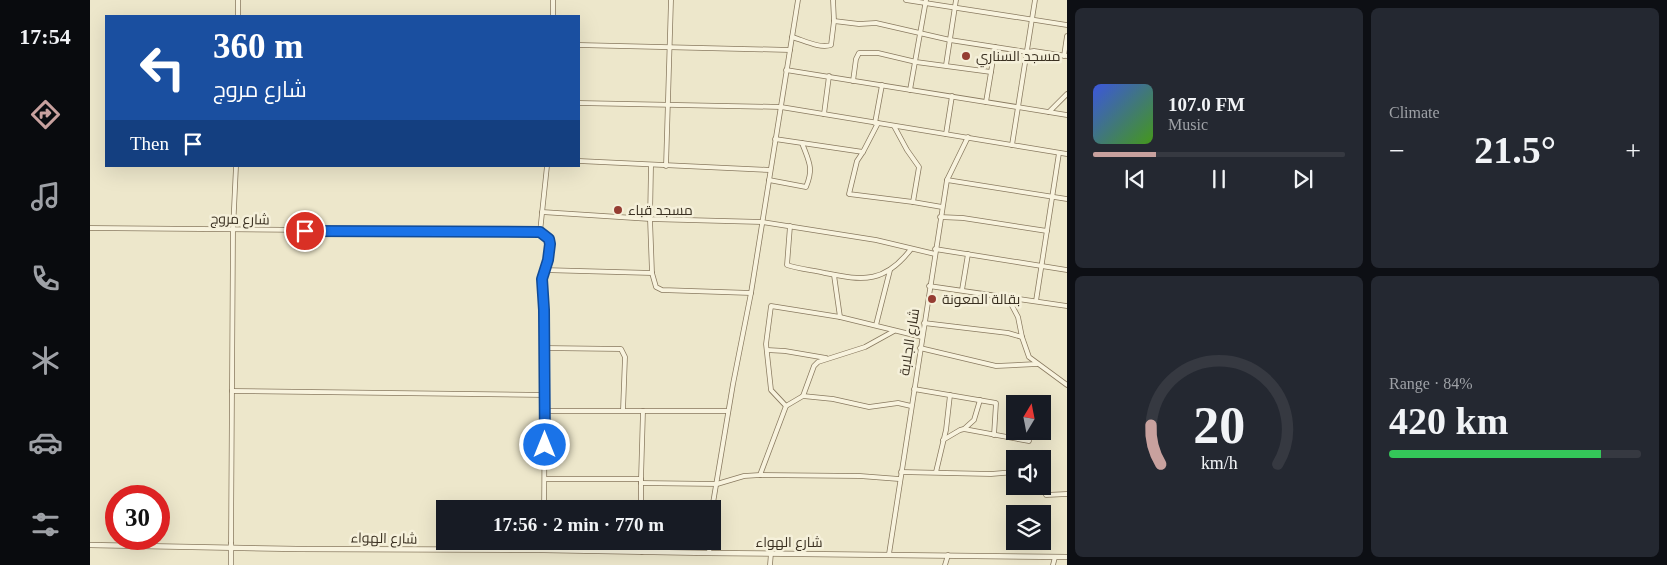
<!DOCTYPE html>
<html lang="en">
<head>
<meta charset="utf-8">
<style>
	:root { --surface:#171b24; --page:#242831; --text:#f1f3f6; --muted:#9ea1a6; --line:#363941; --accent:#c8a19e }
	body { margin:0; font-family:"Times New Roman",Cairo,serif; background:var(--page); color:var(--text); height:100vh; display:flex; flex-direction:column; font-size:19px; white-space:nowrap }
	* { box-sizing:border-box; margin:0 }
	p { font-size:16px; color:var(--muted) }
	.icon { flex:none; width:28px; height:28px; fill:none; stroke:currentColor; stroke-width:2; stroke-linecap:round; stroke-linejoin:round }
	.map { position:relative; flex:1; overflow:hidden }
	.sheet { display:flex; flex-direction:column; gap:8px; padding:8px; background:#0d0f14; width:600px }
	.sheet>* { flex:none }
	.guide { position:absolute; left:15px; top:15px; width:475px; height:152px; border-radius:0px; box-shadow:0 5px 20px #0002; background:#1a4fa0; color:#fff; overflow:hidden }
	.needle { width:32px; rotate:10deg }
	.fabs { position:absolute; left:916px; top:395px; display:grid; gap:10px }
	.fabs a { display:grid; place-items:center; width:45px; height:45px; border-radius:0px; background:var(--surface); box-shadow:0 5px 20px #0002; font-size:25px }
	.speed { position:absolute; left:15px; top:485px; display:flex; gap:10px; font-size:25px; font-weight:700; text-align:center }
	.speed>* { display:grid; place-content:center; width:65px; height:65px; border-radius:50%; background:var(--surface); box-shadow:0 5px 20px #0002; line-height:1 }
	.speed .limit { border:8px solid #d22; background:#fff; color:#111 }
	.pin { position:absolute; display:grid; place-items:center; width:42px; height:42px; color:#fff; margin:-21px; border:2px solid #fff; border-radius:50%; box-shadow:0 1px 5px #0007 }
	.me { position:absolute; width:55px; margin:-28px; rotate:0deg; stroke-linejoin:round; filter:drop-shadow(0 0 4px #0008) }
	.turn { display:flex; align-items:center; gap:18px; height:105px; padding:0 25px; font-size:22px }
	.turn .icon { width:65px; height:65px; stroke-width:2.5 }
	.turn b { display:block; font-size:35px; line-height:42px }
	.then { display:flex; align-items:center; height:48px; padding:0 25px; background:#0003; gap:10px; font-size:19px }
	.big { font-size:38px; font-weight:700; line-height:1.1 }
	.sheet .widget { flex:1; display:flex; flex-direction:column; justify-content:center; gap:8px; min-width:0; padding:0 18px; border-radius:8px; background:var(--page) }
	.sheet .dial { align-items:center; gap:0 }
	.dial svg { height:130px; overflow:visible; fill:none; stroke:var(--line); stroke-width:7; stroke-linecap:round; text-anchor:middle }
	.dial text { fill:var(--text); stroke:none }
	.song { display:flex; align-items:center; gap:15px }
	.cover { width:60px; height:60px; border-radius:8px; background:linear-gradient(135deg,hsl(230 70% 55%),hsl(100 70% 35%)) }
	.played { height:5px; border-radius:2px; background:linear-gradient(90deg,var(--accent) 25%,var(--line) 25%) }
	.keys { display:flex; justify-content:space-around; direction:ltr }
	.heat { display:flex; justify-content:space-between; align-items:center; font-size:28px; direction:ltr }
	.charge { height:8px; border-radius:4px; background:linear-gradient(90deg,#34c759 84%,var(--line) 0) }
	.sheet .tiles { flex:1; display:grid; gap:8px; grid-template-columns:repeat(2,1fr) }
	.trip { position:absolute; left:346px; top:500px; width:285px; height:50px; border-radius:0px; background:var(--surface); box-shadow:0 5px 20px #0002; font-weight:700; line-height:50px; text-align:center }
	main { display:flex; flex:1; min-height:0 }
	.tabs { display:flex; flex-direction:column; width:90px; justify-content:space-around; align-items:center; background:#090b0e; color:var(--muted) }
	.tabs .icon { width:35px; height:35px }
	.tabs .selected { color:var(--accent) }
	.tabs b { font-size:22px; color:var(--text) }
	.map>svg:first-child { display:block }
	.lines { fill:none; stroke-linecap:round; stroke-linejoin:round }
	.minor-casing { stroke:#897a60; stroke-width:5.5 }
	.tertiary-casing { stroke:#897a60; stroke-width:6 }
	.minor { stroke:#f8f3de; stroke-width:4 }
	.tertiary { stroke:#f8f3de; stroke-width:4.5 }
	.route-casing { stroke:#114b97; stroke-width:12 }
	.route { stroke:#1a73e8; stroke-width:9 }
	.poi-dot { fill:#953d32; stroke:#f5f0da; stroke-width:2 }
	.labels { text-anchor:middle; stroke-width:5; stroke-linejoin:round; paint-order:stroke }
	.poi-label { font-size:14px; fill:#3b3122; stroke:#f5f0da; text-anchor:start }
	.street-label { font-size:14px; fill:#3b3122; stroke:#f5f0da }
</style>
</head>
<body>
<main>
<nav class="tabs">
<b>17:54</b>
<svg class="icon selected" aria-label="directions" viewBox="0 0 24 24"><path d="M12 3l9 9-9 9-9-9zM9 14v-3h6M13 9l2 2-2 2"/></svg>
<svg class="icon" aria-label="music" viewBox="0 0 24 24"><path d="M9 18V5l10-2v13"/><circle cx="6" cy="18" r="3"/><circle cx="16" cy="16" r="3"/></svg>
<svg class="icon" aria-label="phone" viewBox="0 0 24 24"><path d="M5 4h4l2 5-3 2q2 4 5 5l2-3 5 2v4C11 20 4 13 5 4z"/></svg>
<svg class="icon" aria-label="climate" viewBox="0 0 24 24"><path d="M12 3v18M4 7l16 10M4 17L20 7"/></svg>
<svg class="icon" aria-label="car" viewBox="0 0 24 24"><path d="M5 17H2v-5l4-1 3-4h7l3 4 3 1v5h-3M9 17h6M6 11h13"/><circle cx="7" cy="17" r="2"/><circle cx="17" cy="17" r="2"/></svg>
<svg class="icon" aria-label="filters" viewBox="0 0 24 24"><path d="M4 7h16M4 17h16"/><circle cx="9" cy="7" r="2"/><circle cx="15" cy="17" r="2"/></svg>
</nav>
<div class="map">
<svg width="977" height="565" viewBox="0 0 977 565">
	<rect width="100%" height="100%" fill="#ede7cb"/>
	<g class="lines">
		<!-- minor casing -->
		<g class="minor-casing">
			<g id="minor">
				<path d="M463,0V16"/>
				<path d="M816,0L977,25"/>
				<path d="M148,16V0"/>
				<path d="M744,21L769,24L786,23L860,40L937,52L944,51L977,56"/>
				<path d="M702,37C713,40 730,49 741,45L744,21L743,0"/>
				<path d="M489,45L700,50"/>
				<path d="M974,56L977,36"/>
				<path d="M856,65L866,0"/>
				<path d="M696,70L977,115"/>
				<path d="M763,81L766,59L769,53H788L826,62L901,72L905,47"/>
				<path d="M820,90L836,0"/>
				<path d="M896,102L901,72"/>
				<path d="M489,103L691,107L977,154"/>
				<path d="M959,112L977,94"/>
				<path d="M734,114L739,76"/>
				<path d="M785,123L792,85"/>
				<path d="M804,126L817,150L829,167L823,202L852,207"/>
				<path d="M856,134L862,96"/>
				<path d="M685,139L773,152L788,123"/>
				<path d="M922,145L945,0"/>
				<path d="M773,152L767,161L759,194L823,202"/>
				<path d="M489,161L680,170"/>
				<path d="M561,166L560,219L562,273L566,287L572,290L661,293"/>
				<path d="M576,166L581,0"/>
				<path d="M679,180L716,187C724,168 719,162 712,143"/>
				<path d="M857,180L977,199"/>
				<path d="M452,212L560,219L672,222L786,240L845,254"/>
				<path d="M850,217L873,218L957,231"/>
				<path d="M700,226L697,265C709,269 722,270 735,273C774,281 795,283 821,249"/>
				<path d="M0,228L450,232"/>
				<path d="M845,249L977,270"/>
				<path d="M454,270L562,273"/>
				<path d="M744,275L750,317"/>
				<path d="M839,286L977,306"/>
				<path d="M872,290L878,254"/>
				<path d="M918,298L928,317L932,337L939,357L977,385"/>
				<path d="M946,301L969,153"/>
				<path d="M834,323L918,333L932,337"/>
				<path d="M786,325L800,270"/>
				<path d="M454,348L531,349L535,357L533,410"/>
				<path d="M830,348L906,366L947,364"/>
				<path d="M677,350L695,351L736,358"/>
				<path d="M824,389L906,403L904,435"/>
				<path d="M142,391L456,395"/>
				<path d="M713,396L724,366L728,362L775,347L804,331"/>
				<path d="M696,406L681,390L676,344L681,306L750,317L832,337"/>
				<path d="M455,411H638"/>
				<path d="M874,429L884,420L890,400"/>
				<path d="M853,440L870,430L874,429L939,441"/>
				<path d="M811,472L901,474L925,472"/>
				<path d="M846,472L856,430L860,395"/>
				<path d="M670,475L696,406L713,396L743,399L779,407L808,403L821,406"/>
				<path d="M455,479H551"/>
				<path d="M551,483L627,484L654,476L670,475L770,476L809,479"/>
				<path d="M952,483L956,495L977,494"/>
				<path d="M454,509C455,446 454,384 454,322C455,308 451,294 452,280C453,266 461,254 459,239L450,232L457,166"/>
				<path d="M551,509V479L553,411"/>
				<path d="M622,509L643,384L661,293L708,0"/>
				<path d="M454,541V550"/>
				<path d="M552,541V552"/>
				<path d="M141,544L143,230L146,166"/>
				<path d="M619,553L620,541"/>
				<path d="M799,554L857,180L878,137"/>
				<path d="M680,565L681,553"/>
				<path d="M855,565L858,555"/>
				<path d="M963,565L965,557"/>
			</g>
		</g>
		<!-- tertiary casing -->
		<g class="tertiary-casing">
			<g id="tertiary">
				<path d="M0,545L207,549L454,550L619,553L977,557"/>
				<path d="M141,565V544"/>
			</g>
		</g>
		<!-- minor -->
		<use href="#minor" class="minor"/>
		<!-- tertiary -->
		<use href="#tertiary" class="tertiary"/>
	</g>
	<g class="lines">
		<!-- route casing -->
		<g class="route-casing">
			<path id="route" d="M215,231L450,232L459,239L460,244L458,260L452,279L454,310L455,445"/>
		</g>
		<!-- route -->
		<use href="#route" class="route"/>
	</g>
	<!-- markers -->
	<g class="poi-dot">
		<circle cx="876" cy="56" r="5"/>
		<circle cx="528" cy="210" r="5"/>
		<circle cx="842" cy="299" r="5"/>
	</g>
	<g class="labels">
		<!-- poi labels -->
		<g class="poi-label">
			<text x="886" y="61">مسجد السناري</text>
			<text x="538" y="215">مسجد قباء</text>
			<text x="852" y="304">بقالة المعونة</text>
		</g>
		<!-- street labels -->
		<g class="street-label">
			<text transform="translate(150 219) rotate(1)" y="5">شارع مروج</text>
			<text transform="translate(819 342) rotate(-81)" y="5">شارع الجلابة</text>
			<text transform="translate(294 538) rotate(1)" y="5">شارع الهواء</text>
			<text x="699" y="547">شارع الهواء</text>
		</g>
	</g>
</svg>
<div class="fabs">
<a><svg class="needle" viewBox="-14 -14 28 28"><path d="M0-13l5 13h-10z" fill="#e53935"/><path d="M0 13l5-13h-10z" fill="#9ea1a6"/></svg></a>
<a><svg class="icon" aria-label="sound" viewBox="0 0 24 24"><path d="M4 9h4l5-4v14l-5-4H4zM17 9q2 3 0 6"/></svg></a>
<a><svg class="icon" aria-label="layers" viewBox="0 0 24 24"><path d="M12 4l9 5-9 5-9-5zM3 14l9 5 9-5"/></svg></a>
</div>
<div class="speed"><div class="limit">30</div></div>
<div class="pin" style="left:215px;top:231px;background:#d93025"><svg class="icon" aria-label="arrive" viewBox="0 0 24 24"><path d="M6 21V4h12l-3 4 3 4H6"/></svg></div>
<svg class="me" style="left:455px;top:445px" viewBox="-20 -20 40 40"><circle r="17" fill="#1a73e8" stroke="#fff" stroke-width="3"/><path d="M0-11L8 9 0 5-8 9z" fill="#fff"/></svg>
<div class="trip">17:56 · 2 min · 770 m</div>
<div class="guide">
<div class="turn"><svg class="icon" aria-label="left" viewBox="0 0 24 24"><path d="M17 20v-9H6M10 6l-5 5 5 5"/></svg><div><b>360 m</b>شارع مروج</div></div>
<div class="then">Then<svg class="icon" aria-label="arrive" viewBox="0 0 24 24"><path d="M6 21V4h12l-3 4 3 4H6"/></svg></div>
</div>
</div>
<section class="sheet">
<div class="tiles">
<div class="widget">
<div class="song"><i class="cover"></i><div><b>107.0 FM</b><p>Music</p></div></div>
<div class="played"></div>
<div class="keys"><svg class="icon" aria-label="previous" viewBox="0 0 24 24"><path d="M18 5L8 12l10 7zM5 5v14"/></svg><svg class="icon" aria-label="pause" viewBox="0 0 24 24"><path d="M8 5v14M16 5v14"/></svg><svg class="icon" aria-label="next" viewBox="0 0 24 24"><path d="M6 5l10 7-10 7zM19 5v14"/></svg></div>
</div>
<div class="widget"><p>Climate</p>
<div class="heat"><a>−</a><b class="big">21.5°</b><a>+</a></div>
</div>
<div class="widget dial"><svg viewBox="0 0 100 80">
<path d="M14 69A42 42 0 1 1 86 69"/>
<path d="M14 69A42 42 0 0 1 8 45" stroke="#c8a19e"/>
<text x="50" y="56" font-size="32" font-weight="700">20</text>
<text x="50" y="72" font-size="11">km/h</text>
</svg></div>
<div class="widget"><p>Range · 84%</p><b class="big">420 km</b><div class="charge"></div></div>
</div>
</section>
</main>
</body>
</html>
